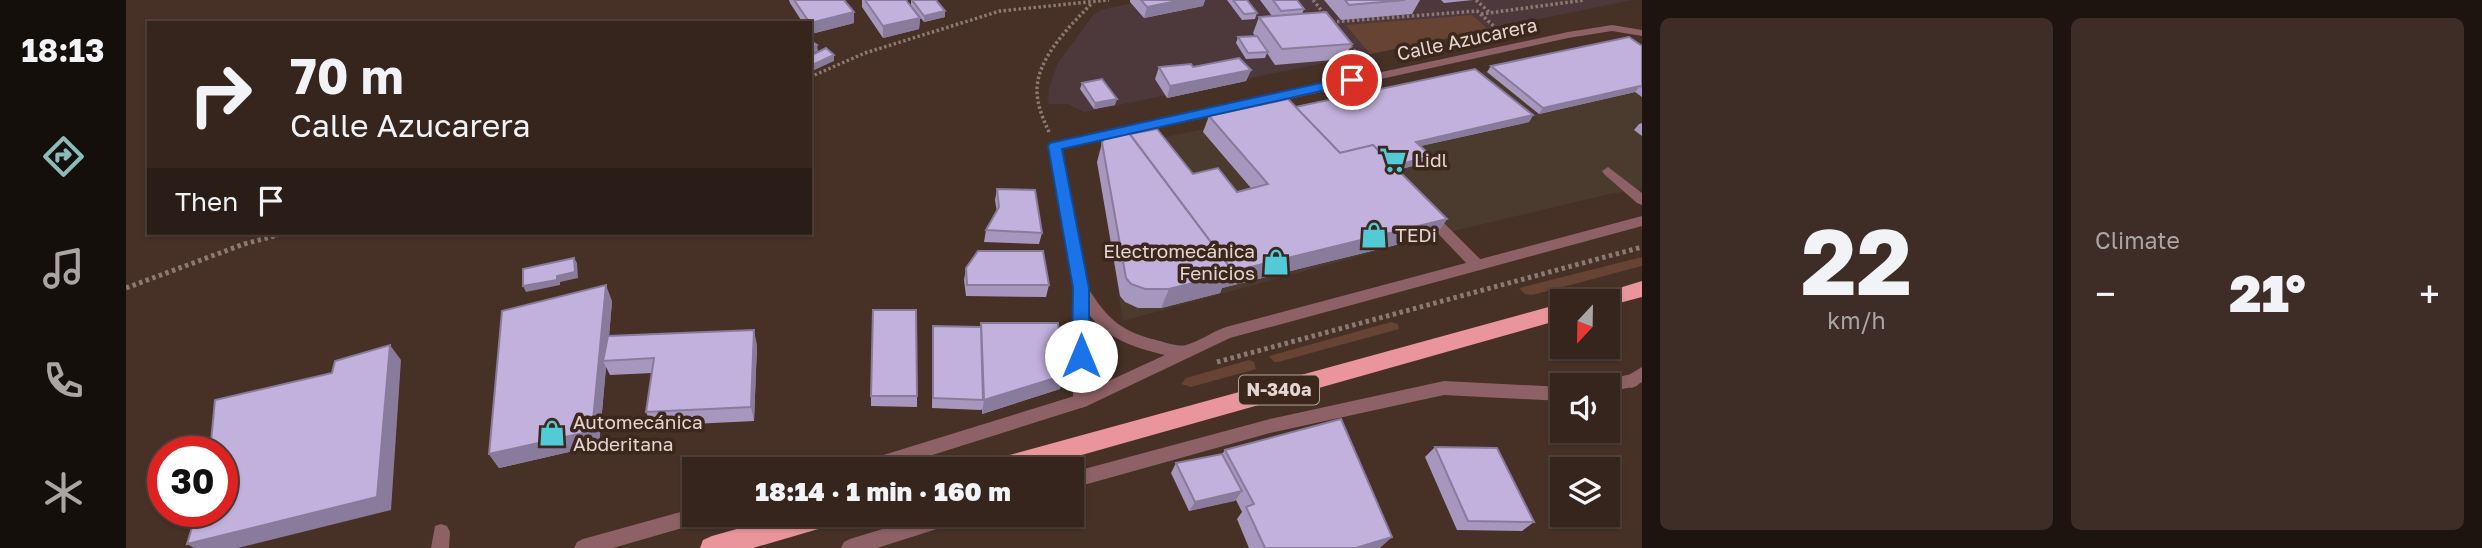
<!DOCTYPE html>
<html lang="en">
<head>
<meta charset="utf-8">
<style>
	:root { --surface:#35251d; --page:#3d2d26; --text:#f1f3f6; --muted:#aaa5a4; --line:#4f423b; --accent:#8bbbb9 }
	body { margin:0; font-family:"Golos Text",sans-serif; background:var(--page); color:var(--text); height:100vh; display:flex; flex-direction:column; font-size:26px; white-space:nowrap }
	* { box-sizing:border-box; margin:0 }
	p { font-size:23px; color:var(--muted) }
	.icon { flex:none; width:38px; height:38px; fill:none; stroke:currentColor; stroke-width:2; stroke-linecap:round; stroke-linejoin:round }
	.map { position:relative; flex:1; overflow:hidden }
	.drawer { display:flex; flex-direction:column; gap:18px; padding:18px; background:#1d1410; width:840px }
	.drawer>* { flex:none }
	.top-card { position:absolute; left:21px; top:21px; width:665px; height:214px; border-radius:0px; box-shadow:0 2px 5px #0004,0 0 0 2px var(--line); background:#35251d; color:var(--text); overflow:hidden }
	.needle { width:46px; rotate:202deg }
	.fabs { position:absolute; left:1424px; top:289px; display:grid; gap:14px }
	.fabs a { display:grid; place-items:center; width:70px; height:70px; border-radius:0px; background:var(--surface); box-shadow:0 2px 5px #0004,0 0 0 2px var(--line); font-size:35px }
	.speed { position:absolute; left:21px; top:436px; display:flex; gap:14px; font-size:35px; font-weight:700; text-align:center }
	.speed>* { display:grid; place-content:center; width:91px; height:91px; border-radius:50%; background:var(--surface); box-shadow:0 2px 5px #0004,0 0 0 2px var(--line); line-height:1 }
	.speed .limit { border:10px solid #d22; background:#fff; color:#111 }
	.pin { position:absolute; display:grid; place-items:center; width:60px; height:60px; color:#fff; margin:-30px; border:4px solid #fff; border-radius:50%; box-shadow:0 2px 7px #0007 }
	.me { position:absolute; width:77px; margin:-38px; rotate:0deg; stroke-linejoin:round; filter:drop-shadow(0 0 5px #0008) }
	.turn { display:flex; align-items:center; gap:24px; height:147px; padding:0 28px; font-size:32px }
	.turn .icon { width:91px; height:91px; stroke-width:2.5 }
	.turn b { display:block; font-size:49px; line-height:60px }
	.then { display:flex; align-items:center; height:66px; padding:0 28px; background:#0003; gap:14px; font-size:26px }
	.big { font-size:52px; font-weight:800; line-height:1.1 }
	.drawer .card { flex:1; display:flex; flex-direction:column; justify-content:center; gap:10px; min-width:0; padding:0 24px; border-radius:10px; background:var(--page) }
	.drawer .dial { align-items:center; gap:0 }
	.dial b { font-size:91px; line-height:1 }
	.heat { display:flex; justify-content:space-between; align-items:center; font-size:38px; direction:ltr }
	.drawer .tiles { flex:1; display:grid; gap:18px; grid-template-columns:repeat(2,1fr) }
	.trip { position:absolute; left:556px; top:457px; width:402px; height:70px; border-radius:0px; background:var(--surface); box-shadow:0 2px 5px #0004,0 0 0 2px var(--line); font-weight:800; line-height:70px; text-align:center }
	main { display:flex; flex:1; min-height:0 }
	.tabs { display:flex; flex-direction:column; width:126px; justify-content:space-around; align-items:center; background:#150f0c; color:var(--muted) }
	.tabs .icon { width:49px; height:49px }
	.tabs .on { color:var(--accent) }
	.tabs b { font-size:32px; color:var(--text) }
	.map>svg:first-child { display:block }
	.commercial { fill:#4b3b2f }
	.industrial { fill:#4d383c }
	.green { fill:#664332 }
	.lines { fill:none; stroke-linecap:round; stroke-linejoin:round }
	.path-far1 { stroke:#8c7971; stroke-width:3.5; stroke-dasharray:2.5 2.5; stroke-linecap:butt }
	.path { stroke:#8c7971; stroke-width:5; stroke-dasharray:3.5 3.5; stroke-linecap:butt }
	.service { fill:#8d6165; fill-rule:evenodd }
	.minor { fill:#8d6165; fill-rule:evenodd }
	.trunk { fill:#ea949c; fill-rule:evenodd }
	.wall { fill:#a797be }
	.shaded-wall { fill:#887b9b }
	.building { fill:#c2b0dd; stroke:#887b9b; stroke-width:2 }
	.route { fill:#1a73e8; stroke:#114b97; stroke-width:2 }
	.labels { text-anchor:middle; stroke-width:7; stroke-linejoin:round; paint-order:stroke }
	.shield { fill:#3c271d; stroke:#b2a29a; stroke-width:2 }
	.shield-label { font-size:18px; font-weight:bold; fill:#e4d6d0 }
	.street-label { font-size:19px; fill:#e4d6d0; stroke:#3c271d }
	.poi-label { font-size:19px; fill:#e4d6d0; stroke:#3c271d; text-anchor:start }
</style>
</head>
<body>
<main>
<nav class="tabs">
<b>18:13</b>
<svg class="icon on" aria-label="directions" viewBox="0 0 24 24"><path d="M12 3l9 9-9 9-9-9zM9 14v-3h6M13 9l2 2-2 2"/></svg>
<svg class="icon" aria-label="music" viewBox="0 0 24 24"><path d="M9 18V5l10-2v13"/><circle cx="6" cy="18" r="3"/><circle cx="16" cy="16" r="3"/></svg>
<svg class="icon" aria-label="phone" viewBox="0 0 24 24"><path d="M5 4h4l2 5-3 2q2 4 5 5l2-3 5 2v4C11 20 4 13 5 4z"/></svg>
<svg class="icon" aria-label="climate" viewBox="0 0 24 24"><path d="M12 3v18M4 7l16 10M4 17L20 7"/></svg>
</nav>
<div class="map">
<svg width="1516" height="548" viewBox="0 0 1516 548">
	<rect width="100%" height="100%" fill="#473127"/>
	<!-- commercial -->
	<path class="commercial" d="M1516,42V189L1483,194L1310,235L997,321L971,151L1498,43Z"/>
	<!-- industrial -->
	<path class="industrial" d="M1022,0H1506L958,112L942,104H922L923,88L932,63L968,14L978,9Z"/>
	<!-- green -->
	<g class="green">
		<path d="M1346,15L1363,30L1244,54L1220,25Z"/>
		<path d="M1516,257V266L1406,295L1399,294L1393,288Z"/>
		<path d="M1265,322L1272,324L1273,329L1152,362H1148L1143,356Z"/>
		<path d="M1123,360L1128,362L1130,369L1065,387L1055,384L1060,378Z"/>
	</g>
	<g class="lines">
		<!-- path-far1 -->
		<g class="path-far1">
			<path d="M1187,0L1200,16"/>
			<path d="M1350,0L1363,12"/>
			<path d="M1355,14L1459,0"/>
			<path d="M1206,22L1351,11L1370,28"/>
			<path d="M1221,42L1238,62"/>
			<path d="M684,77L739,53L874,11L983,0"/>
			<path d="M923,132C917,119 911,105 911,90C911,58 944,26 965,4"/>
			<path d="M145,237L161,233"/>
		</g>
		<!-- path -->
		<g class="path">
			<path d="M0,288L118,244L152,235"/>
			<path d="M1091,362L1516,247"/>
		</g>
		<!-- service -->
		<g class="service">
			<path d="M1482,167L1516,193V205L1511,203L1478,174L1476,171Z"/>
			<path d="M1303,211L1308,213L1356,261L1358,265L1356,269H1346L1298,219L1296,216L1298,213Z"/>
			<path d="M1506,374L1511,376L1514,381L1511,386L1482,392V385H1474L1477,380Z"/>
			<path d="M1318,381L1437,387V401L1318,395L1144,433L947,488V472L1144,419Z"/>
			<path d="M955,394L961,396L963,401L961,406L955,408L762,469H730L732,464L738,461Z"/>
			<path d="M569,508V514H586L584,520L487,548H448L451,542L457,539Z"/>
			<path d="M805,514H841L839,520L833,522L751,548H715L718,542L724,539Z"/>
			<path d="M315,524L321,526L324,532L323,548H305L309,526Z"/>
		</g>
		<!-- minor -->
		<g class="minor">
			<path d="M1486,25L1516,30V36L1486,31L1442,38L936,149L962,288C982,320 996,332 1034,341C1041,343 1053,347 1060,345C1074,341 1086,332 1100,327L1516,216V226L1104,338L961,406L955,408L949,406L947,401L948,288L923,146L925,143L1442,32ZM962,313C980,339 1010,348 1039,355L963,390Z"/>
			<path d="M1516,367V382L1506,388L1501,386L1498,381L1501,376Z"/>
		</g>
		<!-- trunk -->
		<g class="trunk">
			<path d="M1516,281V297L1482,306V301H1464L1467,296Z"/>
			<path d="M1437,303V319L906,469H858L861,462L869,459Z"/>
			<path d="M664,514H718L714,522L706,525L627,548H574L577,540L586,536Z"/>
		</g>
	</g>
	<!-- wall -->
	<g class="wall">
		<path d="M663,0H718L728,23L685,34L684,33V23H677L664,3Z"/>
		<path d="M736,0H780L794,18L793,29L757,38L736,7Z"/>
		<path d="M785,0L819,17L798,22L785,5Z"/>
		<path d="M1004,0H1079L1077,6L1018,18L1004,2Z"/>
		<path d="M1101,0H1121L1131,13L1129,19L1116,20Z"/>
		<path d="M1134,0H1171L1178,9L1176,14L1226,44L1218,59L1149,65L1141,53L1139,58L1120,59L1110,43L1112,37L1129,36L1127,33L1133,17L1146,16Z"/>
		<path d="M1198,0H1294L1286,14L1215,20Z"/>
		<path d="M1315,0H1347L1318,3Z"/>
		<path d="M1516,46V97L1509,92L1413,114L1361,72L1365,66Z"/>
		<path d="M1033,67H1067L1125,70L1120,81L1041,98L1029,79Z"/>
		<path d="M956,83L989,105L968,109L954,89Z"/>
		<path d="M1169,107L1407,115L1403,122L1294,146L1305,156L1301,162L1272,170L1321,219L1310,235L1096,288L1094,293L1035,308H1012L999,302L994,296L971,162L976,143L1004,134L1067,174L1111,192L1125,188L1077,132L1083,116Z"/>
		<path d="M1516,123V136L1508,130L1513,124Z"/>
		<path d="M871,189L916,233L913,244L858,242L860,230L871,212L869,200Z"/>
		<path d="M840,268L923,285L920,297L840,296L838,280Z"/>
		<path d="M486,301L483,336L631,345L628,421L526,426L520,412L526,373L484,375L480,367L473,445L373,468L363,454Z"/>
		<path d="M855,323L934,389L856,414V409L855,410L806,408L807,326L855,327Z"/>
		<path d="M745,396H791V407L745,406Z"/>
		<path d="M1309,447L1408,522L1396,531L1331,530L1299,457Z"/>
		<path d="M1099,450L1254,548H1123L1111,519L1116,512L1110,500L1063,511L1045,473L1050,463L1096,454Z"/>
	</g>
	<!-- shaded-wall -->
	<g class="shaded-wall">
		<path d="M1056,0H1079L1077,6L1018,18L1021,7Z"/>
		<path d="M819,11V17L798,22V16Z"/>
		<path d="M728,12V23L685,34L684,23Z"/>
		<path d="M794,18L793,29L757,38V26Z"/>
		<path d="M691,45L692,51L684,54V48Z"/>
		<path d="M708,55V61L684,72V66Z"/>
		<path d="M1125,70L1120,81L1041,98L1044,86Z"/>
		<path d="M1514,86L1509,92L1413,114L1417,108Z"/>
		<path d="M991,99L989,105L968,109L969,103Z"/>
		<path d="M1407,115L1403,122L1286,148L1290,142Z"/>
		<path d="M1305,156L1301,162L1253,175L1256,169Z"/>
		<path d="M1321,219L1310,235L1096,288L1094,293L1035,308L1043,289L1104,272Z"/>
		<path d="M448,258L451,263L452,278L434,282V285L400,292L397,286Z"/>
		<path d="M480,285L486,301L481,360L477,361L480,367L473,445L373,468L363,454Z"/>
		<path d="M628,330L631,345L628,421L625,407Z"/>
		<path d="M264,345L275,360L265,510L112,548H68L61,544Z"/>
		<path d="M939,375L934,389L856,414L858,400Z"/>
		<path d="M1116,491L1109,501L1063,511L1069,502Z"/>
		<path d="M1266,537L1254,548H1230Z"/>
	</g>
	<!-- building -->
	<g class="building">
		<path d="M668,0H718L728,12L684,23Z"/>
		<path d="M739,0H780L794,18L757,26Z"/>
		<path d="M786,0H810L819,11L798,16Z"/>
		<path d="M1015,0H1056L1021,7Z"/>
		<path d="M1107,0H1121L1131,13L1118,14Z"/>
		<path d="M1147,0H1171L1178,9L1155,11Z"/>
		<path d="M1219,0H1279L1223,5Z"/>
		<path d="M1200,12L1226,44L1156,49L1133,17Z"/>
		<path d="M1131,36L1142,52L1122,53L1112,37Z"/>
		<path d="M1503,37L1516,46V87L1514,86L1417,108L1365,66Z"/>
		<path d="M684,40L691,45L684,48Z"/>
		<path d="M700,48L708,55L684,66V56Z"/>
		<path d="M1113,58L1125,70L1044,86L1033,67L1065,64L1067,67Z"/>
		<path d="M1349,69L1407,115L1290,142L1305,156L1268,166L1247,145L1214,153L1169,107Z"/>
		<path d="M976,79L991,99L969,103L956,83Z"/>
		<path d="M1162,99L1214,153L1247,145L1321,219L1104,272L1105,269L1004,134L1031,129L1067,174L1092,168L1111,192L1142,184L1083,116Z"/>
		<path d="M1002,132L1105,269L1103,274L1043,289H1019L1005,284L1000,278L976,143L979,136Z"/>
		<path d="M871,189L909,190L916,233L860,230L873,207Z"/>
		<path d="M852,251H917L923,285H841L840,268Z"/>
		<path d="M448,258L449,272L431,276V280L397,286V269Z"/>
		<path d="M480,285L466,431L363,454L376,311Z"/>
		<path d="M747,310H790L791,396H745Z"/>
		<path d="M855,323H932L939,375L858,400Z"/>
		<path d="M807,326L855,327L857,400L807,398Z"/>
		<path d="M628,330L625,407L520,412L528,358L477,361L482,336Z"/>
		<path d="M264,345L251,497L61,544L71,511H96V452H84L89,400L206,373L209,361Z"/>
		<path d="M1215,419L1266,537L1230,548H1139L1120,507L1128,504L1099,450Z"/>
		<path d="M1309,447L1371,448L1408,522L1342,521Z"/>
		<path d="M1096,454L1116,491L1069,502L1050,463Z"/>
	</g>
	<!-- route -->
	<path class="route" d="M1226,76L1231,77V83L936,149L963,288V356L961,361H949L946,356L947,288L922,146L924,143Z"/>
	<!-- icons -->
	<defs>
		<g id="supermarket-bare" transform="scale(2.1)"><path d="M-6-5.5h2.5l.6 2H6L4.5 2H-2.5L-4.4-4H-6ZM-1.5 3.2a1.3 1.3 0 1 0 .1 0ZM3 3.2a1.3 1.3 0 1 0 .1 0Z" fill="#52cbd7" stroke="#3c271d" stroke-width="2.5" paint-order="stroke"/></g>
		<g id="shop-bare" transform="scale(2.1)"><path d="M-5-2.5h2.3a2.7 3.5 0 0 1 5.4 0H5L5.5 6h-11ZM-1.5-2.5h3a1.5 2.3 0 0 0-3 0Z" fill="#52cbd7" stroke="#3c271d" stroke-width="2.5" paint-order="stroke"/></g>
	</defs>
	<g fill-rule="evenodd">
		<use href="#supermarket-bare" x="1267" y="160"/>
		<use href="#shop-bare" x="1248" y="235"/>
		<use href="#shop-bare" x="1150" y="262"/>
		<use href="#shop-bare" x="426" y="433"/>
	</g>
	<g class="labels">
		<!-- shield labels -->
		<rect class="shield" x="1113" y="375.5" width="80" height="29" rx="5"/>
		<g class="shield-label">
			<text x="1153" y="396">N-340a</text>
		</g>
		<!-- street labels -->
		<g class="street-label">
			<text transform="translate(1341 39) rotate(-12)" y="7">Calle Azucarera</text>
		</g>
		<!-- poi labels -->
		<g class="poi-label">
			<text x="1288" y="167">Lidl</text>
			<text x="1269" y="242">TEDi</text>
			<text x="1129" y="258" text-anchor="end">Electromecánica<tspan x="1129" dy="22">Fenicios</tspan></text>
			<text x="447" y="429">Automecánica<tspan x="447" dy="22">Abderitana</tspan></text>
		</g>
	</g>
</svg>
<div class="fabs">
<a><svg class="needle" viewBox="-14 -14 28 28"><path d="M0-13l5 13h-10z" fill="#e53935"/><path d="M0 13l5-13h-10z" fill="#aaa5a4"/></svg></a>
<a><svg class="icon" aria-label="sound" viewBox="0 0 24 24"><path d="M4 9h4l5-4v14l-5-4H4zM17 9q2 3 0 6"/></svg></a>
<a><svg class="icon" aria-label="layers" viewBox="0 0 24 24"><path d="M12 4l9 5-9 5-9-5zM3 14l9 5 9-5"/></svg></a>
</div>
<div class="speed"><div class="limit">30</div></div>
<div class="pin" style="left:1226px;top:80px;background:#d93025"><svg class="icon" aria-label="arrive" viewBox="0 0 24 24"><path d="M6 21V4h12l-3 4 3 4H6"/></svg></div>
<svg class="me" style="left:955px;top:356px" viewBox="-20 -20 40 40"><circle r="19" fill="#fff"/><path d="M0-13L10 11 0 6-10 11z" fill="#1a73e8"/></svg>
<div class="trip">18:14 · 1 min · 160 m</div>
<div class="top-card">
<div class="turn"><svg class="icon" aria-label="right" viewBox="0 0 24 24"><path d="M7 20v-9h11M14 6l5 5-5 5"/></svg><div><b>70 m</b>Calle Azucarera</div></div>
<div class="then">Then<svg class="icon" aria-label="arrive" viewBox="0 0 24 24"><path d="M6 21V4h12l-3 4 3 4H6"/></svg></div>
</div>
</div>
<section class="drawer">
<div class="tiles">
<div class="card dial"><b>22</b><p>km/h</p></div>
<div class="card"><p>Climate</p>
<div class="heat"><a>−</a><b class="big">21°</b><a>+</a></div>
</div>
</div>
</section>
</main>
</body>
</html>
